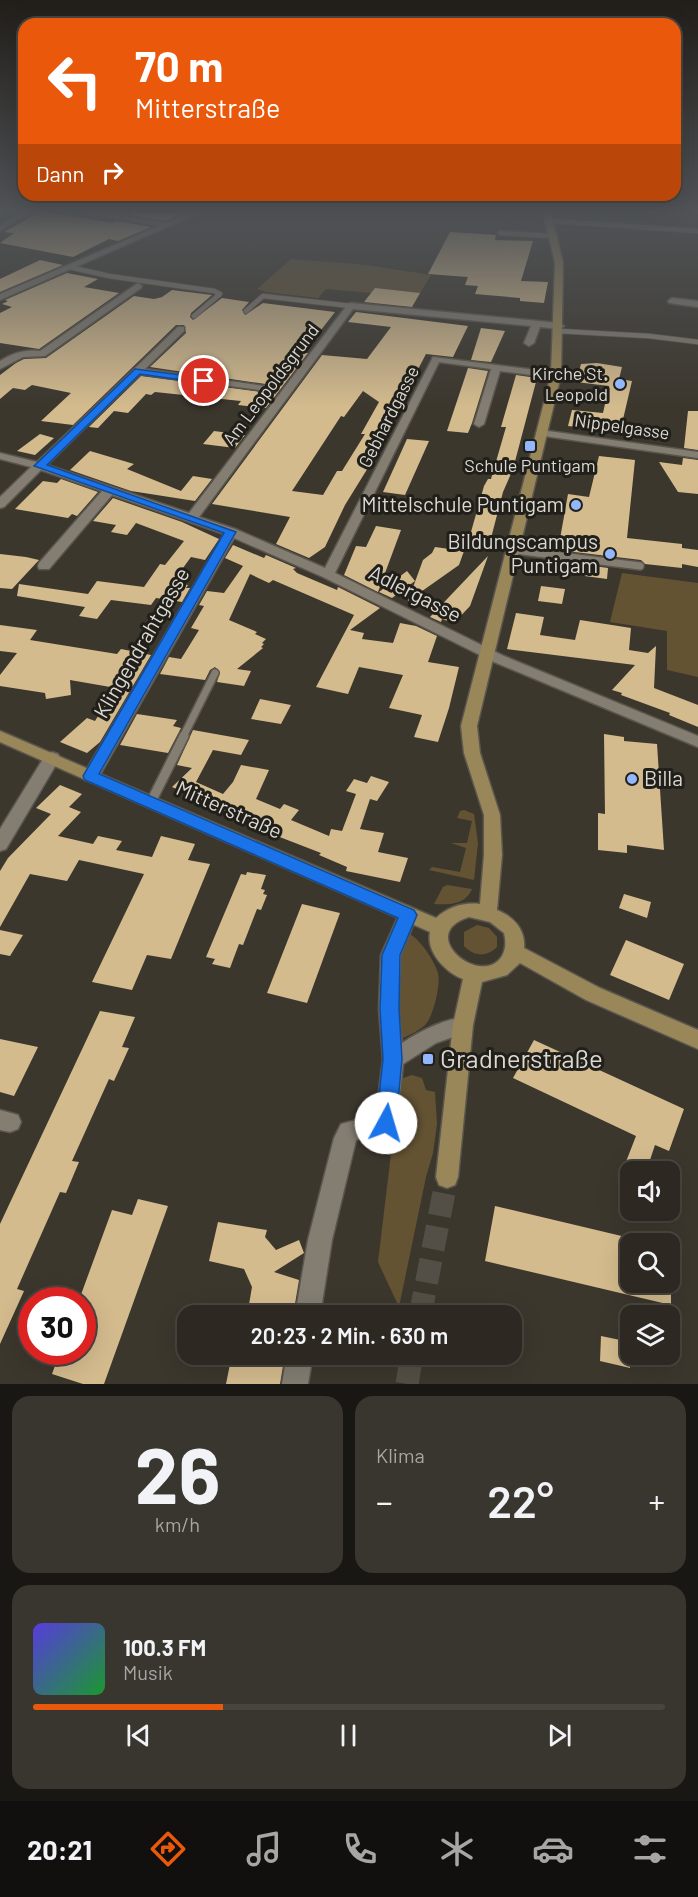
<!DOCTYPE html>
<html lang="de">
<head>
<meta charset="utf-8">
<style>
	:root { --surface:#2d2922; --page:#39352f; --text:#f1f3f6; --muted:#a7a6a5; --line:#484540; --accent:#ea580c }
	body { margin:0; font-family:Barlow,sans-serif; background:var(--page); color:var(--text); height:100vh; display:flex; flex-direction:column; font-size:22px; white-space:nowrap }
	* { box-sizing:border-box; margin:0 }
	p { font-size:20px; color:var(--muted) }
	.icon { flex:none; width:33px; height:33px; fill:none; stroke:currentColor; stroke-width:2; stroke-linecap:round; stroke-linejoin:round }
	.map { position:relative; height:1384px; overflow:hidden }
	.drawer { display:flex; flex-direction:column; gap:12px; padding:12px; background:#191713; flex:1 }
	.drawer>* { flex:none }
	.banner { position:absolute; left:18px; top:18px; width:663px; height:183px; border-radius:18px; box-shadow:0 6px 24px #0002,0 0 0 2px var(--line); background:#ea580c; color:#fff; overflow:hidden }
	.tools { position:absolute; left:620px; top:1161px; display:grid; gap:12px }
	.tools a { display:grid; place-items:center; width:60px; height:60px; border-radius:12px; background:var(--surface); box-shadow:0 6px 24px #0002,0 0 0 2px var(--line); font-size:30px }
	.speed { position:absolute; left:18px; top:1287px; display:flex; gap:12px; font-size:30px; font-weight:700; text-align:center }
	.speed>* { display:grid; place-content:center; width:78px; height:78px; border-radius:50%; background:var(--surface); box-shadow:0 6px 24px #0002,0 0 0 2px var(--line); line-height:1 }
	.speed .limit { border:9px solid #d22; background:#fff; color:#111 }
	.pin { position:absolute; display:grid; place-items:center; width:51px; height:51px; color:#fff; margin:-26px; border:3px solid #fff; border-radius:50%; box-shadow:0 2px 6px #0007 }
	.me { position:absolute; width:66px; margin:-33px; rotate:6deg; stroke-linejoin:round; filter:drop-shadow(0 0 4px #0008) }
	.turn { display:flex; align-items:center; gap:21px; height:126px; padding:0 18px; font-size:27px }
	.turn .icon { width:78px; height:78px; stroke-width:2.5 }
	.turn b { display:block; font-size:42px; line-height:51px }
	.then { display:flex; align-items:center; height:57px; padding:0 18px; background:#0003; gap:12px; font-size:22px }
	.big { font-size:45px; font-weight:600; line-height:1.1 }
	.drawer .widget { flex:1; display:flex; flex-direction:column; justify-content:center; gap:9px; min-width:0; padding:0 21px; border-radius:18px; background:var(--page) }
	.drawer .dial { align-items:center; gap:0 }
	.dial b { font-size:78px; line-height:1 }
	.song { display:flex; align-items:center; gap:18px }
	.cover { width:72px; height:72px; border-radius:9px; background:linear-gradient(135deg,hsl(250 70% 55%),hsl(130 70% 35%)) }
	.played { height:6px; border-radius:3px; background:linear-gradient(90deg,var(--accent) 30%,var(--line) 30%) }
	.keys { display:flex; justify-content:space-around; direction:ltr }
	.heat { display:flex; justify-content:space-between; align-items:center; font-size:33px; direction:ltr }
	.drawer .tiles { flex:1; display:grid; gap:12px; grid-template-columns:1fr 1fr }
	.widget:last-child { grid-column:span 2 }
	.trip { position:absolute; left:177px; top:1305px; width:345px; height:60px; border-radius:18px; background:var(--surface); box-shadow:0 6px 24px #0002,0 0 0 2px var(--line); font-weight:600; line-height:60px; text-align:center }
	.dock { display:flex; height:96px; justify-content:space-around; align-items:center; background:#12100e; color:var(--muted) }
	.dock .icon { width:42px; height:42px }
	.dock .active { color:var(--accent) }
	.dock b { font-size:27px; color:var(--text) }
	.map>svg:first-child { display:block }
	.green { fill:#635333 }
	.building { fill:#d4bb8e; fill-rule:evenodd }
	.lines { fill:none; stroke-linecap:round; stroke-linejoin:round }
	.secondary-tunnel { stroke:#544f46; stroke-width:23; stroke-dasharray:23 11; stroke-linecap:butt }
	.lane-far2-casing { stroke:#5a564e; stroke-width:6 }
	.lane-far1-casing { stroke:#5a564e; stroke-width:10 }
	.lane-casing { stroke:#5a564e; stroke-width:12 }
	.street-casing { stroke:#5a564e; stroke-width:3 }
	.secondary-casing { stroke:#5a564e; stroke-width:3 }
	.lane-far2 { stroke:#837d72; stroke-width:4.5 }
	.lane-far1 { stroke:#837d72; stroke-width:7 }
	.lane { stroke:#837d72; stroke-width:9 }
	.street { fill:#837d72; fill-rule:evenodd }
	.secondary { fill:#998659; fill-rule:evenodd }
	.route { fill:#1a73e8; stroke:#114b97; stroke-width:1.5 }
	.poi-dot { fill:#93b7fd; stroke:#211f1a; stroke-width:2 }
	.labels { text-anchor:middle; stroke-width:6; stroke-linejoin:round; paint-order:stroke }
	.far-poi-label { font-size:18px; fill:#dcd8d2; stroke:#211f1a; text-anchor:end }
	.far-street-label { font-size:18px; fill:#dcd8d2; stroke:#211f1a }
	.poi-label { font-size:21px; fill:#dcd8d2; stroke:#211f1a; text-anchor:end }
	.street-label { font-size:21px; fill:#dcd8d2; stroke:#211f1a }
	.near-poi-label { font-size:26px; fill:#dcd8d2; stroke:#211f1a; text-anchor:start }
</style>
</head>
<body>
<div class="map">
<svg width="698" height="1384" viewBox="0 0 698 1384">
	<rect width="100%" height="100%" fill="#3c372d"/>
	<!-- green -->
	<g class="green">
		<path d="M291,259L367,265L431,275L418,297L326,289L318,298L266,292L257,289Z"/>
		<path d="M622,573L698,583V677L667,670V631L610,622Z"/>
		<path d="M464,810L474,814L478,843L474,880L429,870L432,867L460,872L466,848L451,843H467L472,821L457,818L460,811Z"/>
		<path d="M447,885L472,889C465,905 449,905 434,904L443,887Z"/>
		<path d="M477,925L489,928L497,937V947C487,957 474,957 464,946V932Z"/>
		<path d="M407,933C419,937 434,960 438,973C441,984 433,1019 424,1026C418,1031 410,1035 403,1038L398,1036L397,966Z"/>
		<path d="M412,1075L422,1078L426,1090L435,1092L437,1124L433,1153L426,1177L399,1307L378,1262L399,1087L403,1078Z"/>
	</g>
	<!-- building -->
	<g class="building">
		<path d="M38,213L59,214L112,223L117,221L151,227L118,241L109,239L73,257L0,243L14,233L4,232Z"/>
		<path d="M133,213H182L166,221L130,215Z"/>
		<path d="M450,232L496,235L495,240L533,241L521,281L548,282L544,303L520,301V298L475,294L478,286L465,285L468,277L428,274Z"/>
		<path d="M40,260L63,265L0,292V279Z"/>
		<path d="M67,273L98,279L84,287L119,293L39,349L0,343V313L12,307L2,304L8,301L5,300Z"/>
		<path d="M375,288L420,293L412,307L364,302Z"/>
		<path d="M172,290L212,295L191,313L190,317L193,320L222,298L249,302L242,310L245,315L263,303L335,312L303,353H308L266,408L238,405L241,401L155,392L151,395L146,394L128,413L114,411L98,428L89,427L141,376L276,394L277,387L272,385L150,367L186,333L184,325H176L73,425L41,421L71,393L32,385L25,390L13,388L0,399V375L16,363L24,359L46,358L134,296L154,299L162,297Z"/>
		<path d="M356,312L468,326L453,357L426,354L392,419L384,437H387L345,505L325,547L309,558L276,544L290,517L212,504L322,355L367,359L391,327L348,322ZM363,391L379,402L361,434H365L342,471H337L323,495L292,491L341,416L344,417Z"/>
		<path d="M481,328L505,331L491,362L471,360Z"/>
		<path d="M597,363L622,367L619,379L632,381L620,432L568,426L572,410L603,413L609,386L576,382L581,364Z"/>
		<path d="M468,368L488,371L472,423L468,433L447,431Z"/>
		<path d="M516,375L537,378L513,469L503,492L490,542L469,539L484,486L488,479H491L506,427H501Z"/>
		<path d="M688,411H698V450L684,448Z"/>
		<path d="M214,431L245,435L235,448L203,444Z"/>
		<path d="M40,434L54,438L35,455L17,451Z"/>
		<path d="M407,439L429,441L405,495L383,492Z"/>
		<path d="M90,451L134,464L127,469L181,491L193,476L212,479L195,501L131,491L70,470Z"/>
		<path d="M599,456L635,460L627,538L682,544V548L698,550V567L682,564V568L645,564L641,560L558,550L568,494L589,497Z"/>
		<path d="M683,458L698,460V494L678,492L659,462L682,465Z"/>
		<path d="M61,479L98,492L77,516L72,514L68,518L15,509L43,481L57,483Z"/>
		<path d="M113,498L182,522L219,539L205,560L191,557L172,583L188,585L186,588H190L182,602L156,598L151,605L111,600L97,619L79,616L85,607L17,596L19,584L88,594L97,581L144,587L160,564L165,565L184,541L136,523L127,535L111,532L116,525L93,521Z"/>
		<path d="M376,526L401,530L378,592L344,575L356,546L366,547Z"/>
		<path d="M233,545L264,558L266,555L296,568L293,569L297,573L337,590L338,587L380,608L350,630L364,633L362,639L393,643L400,623L416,626L437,636L428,662L459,667L449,708L438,742L414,737L422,715L389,708L403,675L359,667L348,694L316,687L354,615L273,580L269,583L250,574L229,620L257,632L255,634L266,639L262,643L264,644L261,647L263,648L237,669L251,671L244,686L217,682L220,672L215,667L210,670L205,680L160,674L169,657L181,659L199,630L191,628L204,606L199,605L207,591L224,593L243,566L225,558Z"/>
		<path d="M435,547L464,551L459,565L408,601L423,560L432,553Z"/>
		<path d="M0,554L26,557L39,560L12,589L0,588Z"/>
		<path d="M488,556L470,606L454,623L442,619L441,622L430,617Z"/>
		<path d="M558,561L608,568L607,579L555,572Z"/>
		<path d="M407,571L415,581L392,598L379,592Z"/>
		<path d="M541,586L565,589L562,604L538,601Z"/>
		<path d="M516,613L544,617L540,635L575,640L580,620L631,628L629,650L648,653L656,646L654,688L698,705V727L669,715L670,713L621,695L622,693L612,690L635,665L507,649Z"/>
		<path d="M0,625L37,630L30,640L117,654L121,649L151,655L100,742L87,753L60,742L87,718L95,721L108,700L122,687L116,688L70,680L71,695L46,699L45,693L0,686V675L17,653L0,651Z"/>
		<path d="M260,699L291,705L281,724L251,719Z"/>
		<path d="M137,714L177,720L173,726L181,728L168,753L120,745Z"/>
		<path d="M193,730L249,740L241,755L213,750L196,782L223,794L233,782L241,765L269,770L256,799L280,809L284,804L299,810L291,820L329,836L331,829L342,831L356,794L346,791L354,779L367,783L371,776L389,782L377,801L370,799L360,829L384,833L378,852L408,858L400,882L346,871L347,867L319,855L321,853L259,829L260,827L172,787L192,768L177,765Z"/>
		<path d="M604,734L624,737V741L657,744L664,850L627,845V853L598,850V813L605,814Z"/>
		<path d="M60,785L82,794L69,807L81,812L58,836L93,844L98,836L122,841L116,850L152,857L161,836L195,844L188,860L210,864L171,959L147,955L132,990L92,982L144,874L79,860L67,881L30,874L0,927V871L8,858L51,814L36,808Z"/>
		<path d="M247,872L266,875L261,889L265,890L263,894L267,895L261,910L257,909L243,945L239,944L230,968L212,964L215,959L206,957L241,874L246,875Z"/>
		<path d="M624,894L651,902L647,918L619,908Z"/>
		<path d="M302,904L340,913L307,1003L267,993Z"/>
		<path d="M0,930L23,935L10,956L0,954Z"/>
		<path d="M626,940L684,964L669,1000L610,975Z"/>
		<path d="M100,1011L135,1017L122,1047L129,1048L114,1081L109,1079L72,1161L79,1162L66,1193L60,1192L17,1289L24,1291L0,1344V1224Z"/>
		<path d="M0,1039L38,1047L14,1096L0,1092Z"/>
		<path d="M534,1040L684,1109L669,1151L655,1145L646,1172H622L636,1136L513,1078Z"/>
		<path d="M138,1199L168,1206L104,1384H83L52,1374L60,1352H82V1300H79L112,1210L132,1215Z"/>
		<path d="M495,1206L630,1238V1282H671V1305L485,1261Z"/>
		<path d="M218,1222L267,1230L265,1237L276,1250L299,1240L304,1253L274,1272L299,1280L293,1316H247L252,1287L244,1269L209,1261Z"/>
		<path d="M601,1336L630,1342V1368L600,1361Z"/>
		<path d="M232,1354H285L280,1384H226Z"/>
	</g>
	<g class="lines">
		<!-- secondary-tunnel -->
		<g class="secondary-tunnel">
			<path d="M420,1316L447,1177"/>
			<path d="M407,1384L412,1354"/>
		</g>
		<!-- lane-far2 casing -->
		<g class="lane-far2-casing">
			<g id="lane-far2">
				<path d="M550,221L698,231"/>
				<path d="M500,233L554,236"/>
				<path d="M69,267L109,276L214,291L220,294L194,316"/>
				<path d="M246,311L263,296L351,306"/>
				<path d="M558,331L649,336L698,342"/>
			</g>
		</g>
		<!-- lane-far1 casing -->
		<g class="lane-far1-casing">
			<g id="lane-far1">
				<path d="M514,550L640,566"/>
				<path d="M183,737L215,673"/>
			</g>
		</g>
		<!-- lane casing -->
		<g class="lane-casing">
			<path id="lane" d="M151,802L184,736"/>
		</g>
		<!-- street casing -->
		<g class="street-casing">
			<g id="street">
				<path d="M20,213H29L0,231V226Z"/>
				<path d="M86,213H105L166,223L188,213H199L0,300V294L159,226Z"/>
				<path d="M138,283L142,286L141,288L45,356L23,357L0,369V361C13,353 25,349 40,351Z"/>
				<path d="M672,298L698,301V307L669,303L668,301Z"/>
				<path d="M351,303L559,323L564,326L559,329L540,327L534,343L529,346L524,343L531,326L353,309L199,517L235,529L325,568L433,357L560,373L561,375L556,378L500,371L484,424L479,427L474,424L491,369L439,362L335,573L504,656L698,736V747L494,662L323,577L234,538L97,780H85L83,776L224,534L112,495L49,569H39L38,566L39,563L102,491L41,470L4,507L0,508V497L31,467L0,459V453L37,462L178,327H184V331L145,369L271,387L275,388V392L140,374L47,465L189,513L348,304Z"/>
				<path d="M541,430L698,452V458L537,435L536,433Z"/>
				<path d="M52,752L58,754L60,758L6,849L0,851V829L46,754Z"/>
				<path d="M408,908L415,910L417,915L401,955L399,1009L402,1043C417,1033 453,1013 470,1019L473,1025L470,1031L436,1043L403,1064L397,1123L394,1130L356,1140L332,1240L320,1316H295L308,1240L334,1138L341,1124L376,1115L383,1059L379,1009L381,955L401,910Z"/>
				<path d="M0,1110L18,1115L21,1122L18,1129L10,1132L0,1130Z"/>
				<path d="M287,1354H313L308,1384H282Z"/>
			</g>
		</g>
		<!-- secondary casing -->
		<g class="secondary-casing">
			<path id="secondary" d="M543,213H551L563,263L561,375L477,726L480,753L500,815L502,855L497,910C513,916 526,930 524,948L600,988L698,1030V1049L586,1000L520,963L507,975L482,982L473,1025L458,1177L455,1185L447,1188L439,1185L436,1177L453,1025L463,979C445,972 426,952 430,932L0,742V731L436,918C448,907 464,902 480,904L484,855V815L464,753L461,726L551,375L555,263ZM469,917L490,922L504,933C506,941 506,949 502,956C482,989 414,934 469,917Z"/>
		</g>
		<!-- lane-far2 -->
		<use href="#lane-far2" class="lane-far2"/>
		<!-- lane-far1 -->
		<use href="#lane-far1" class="lane-far1"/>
		<!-- lane -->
		<use href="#lane" class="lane"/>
		<!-- street -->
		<use href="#street" class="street"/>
		<!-- secondary -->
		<use href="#secondary" class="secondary"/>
	</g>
	<!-- sky -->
	<linearGradient id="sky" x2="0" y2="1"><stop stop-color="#211e19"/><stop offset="0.52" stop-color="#505357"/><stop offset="1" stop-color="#505357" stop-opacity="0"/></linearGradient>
	<rect width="698" height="407" fill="url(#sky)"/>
	<!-- route -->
	<path class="route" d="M135,369L204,378L209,381L204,383L140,374L47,465L236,532L99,774L414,910L417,915L400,955L399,1009L402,1059L396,1123L393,1129L386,1132L379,1129L376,1123L383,1059L380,1009L382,955L398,918L85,780L83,776L224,533L34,466Z"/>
	<!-- markers -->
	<g class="poi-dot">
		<circle cx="620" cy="384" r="6"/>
		<rect x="524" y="440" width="12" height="12" rx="3"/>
		<circle cx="576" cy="505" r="6"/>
		<circle cx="610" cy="554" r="6"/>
		<circle cx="632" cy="779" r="6"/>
		<rect x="422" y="1053" width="12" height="12" rx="3"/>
	</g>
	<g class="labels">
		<!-- far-poi labels -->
		<g class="far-poi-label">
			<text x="608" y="380">Kirche St.<tspan x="608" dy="21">Leopold</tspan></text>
			<text x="530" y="472" text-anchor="middle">Schule Puntigam</text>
		</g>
		<!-- far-street labels -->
		<g class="far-street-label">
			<text transform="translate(271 385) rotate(-53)" y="6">Am Leopoldsgrund</text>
			<text transform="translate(389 417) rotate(-63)" y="6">Gebhardgasse</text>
			<text transform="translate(622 427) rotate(8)" y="6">Nippelgasse</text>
		</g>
		<!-- poi labels -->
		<g class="poi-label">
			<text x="564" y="512">Mittelschule Puntigam</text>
			<text x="598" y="549">Bildungscampus<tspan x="598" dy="24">Puntigam</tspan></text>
			<text x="644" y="786" text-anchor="start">Billa</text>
		</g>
		<!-- street labels -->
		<g class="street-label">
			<text transform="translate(415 594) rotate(27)" y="7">Adlergasse</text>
			<text transform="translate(142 643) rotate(-60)" y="7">Klingendrahtgasse</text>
			<text transform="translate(229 810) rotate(24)" y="7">Mitterstraße</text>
		</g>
		<!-- near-poi labels -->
		<g class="near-poi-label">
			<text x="440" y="1068">Gradnerstraße</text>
		</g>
	</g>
</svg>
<div class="tools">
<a><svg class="icon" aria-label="sound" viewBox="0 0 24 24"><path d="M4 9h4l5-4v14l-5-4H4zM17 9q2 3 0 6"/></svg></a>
<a><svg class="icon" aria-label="search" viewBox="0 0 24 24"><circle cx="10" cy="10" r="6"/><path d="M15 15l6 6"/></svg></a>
<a><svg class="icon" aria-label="layers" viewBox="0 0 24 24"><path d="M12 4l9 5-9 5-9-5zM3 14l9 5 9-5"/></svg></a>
</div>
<div class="speed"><div class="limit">30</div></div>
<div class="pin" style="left:204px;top:381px;background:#d93025"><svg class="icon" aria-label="arrive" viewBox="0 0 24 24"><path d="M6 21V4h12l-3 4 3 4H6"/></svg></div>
<svg class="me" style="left:386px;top:1123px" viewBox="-20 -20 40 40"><circle r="19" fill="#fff"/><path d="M0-13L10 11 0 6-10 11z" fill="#1a73e8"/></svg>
<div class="trip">20:23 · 2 Min. · 630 m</div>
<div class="banner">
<div class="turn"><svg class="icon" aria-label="left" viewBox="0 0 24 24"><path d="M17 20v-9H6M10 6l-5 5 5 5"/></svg><div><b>70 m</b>Mitterstraße</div></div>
<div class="then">Dann<svg class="icon" aria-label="right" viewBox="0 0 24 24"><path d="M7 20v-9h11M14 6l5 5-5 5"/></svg></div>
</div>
</div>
<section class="drawer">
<div class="tiles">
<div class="widget dial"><b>26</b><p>km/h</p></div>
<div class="widget"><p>Klima</p>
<div class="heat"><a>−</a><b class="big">22°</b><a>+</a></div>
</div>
<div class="widget">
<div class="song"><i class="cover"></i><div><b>100.3 FM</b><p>Musik</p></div></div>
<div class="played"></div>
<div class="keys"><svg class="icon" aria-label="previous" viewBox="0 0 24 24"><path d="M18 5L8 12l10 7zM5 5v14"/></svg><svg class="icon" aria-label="pause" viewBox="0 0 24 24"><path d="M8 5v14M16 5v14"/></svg><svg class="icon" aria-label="next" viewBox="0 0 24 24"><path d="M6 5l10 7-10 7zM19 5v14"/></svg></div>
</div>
</div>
</section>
<nav class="dock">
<b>20:21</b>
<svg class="icon active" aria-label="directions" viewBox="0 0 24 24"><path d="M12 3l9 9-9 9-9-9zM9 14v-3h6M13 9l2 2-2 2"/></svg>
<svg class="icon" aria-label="music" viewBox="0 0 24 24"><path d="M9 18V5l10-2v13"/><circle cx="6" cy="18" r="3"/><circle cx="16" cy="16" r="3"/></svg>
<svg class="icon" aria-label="phone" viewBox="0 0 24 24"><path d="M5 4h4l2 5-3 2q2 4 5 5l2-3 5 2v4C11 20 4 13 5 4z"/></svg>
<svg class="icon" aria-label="climate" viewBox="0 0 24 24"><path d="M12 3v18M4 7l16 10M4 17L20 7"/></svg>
<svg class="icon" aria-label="car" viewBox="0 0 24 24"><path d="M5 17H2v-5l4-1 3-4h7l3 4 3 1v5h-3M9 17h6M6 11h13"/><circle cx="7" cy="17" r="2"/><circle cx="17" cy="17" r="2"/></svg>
<svg class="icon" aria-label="filters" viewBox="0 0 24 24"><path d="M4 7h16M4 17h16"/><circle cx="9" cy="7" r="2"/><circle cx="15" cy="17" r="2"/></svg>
</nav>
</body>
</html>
